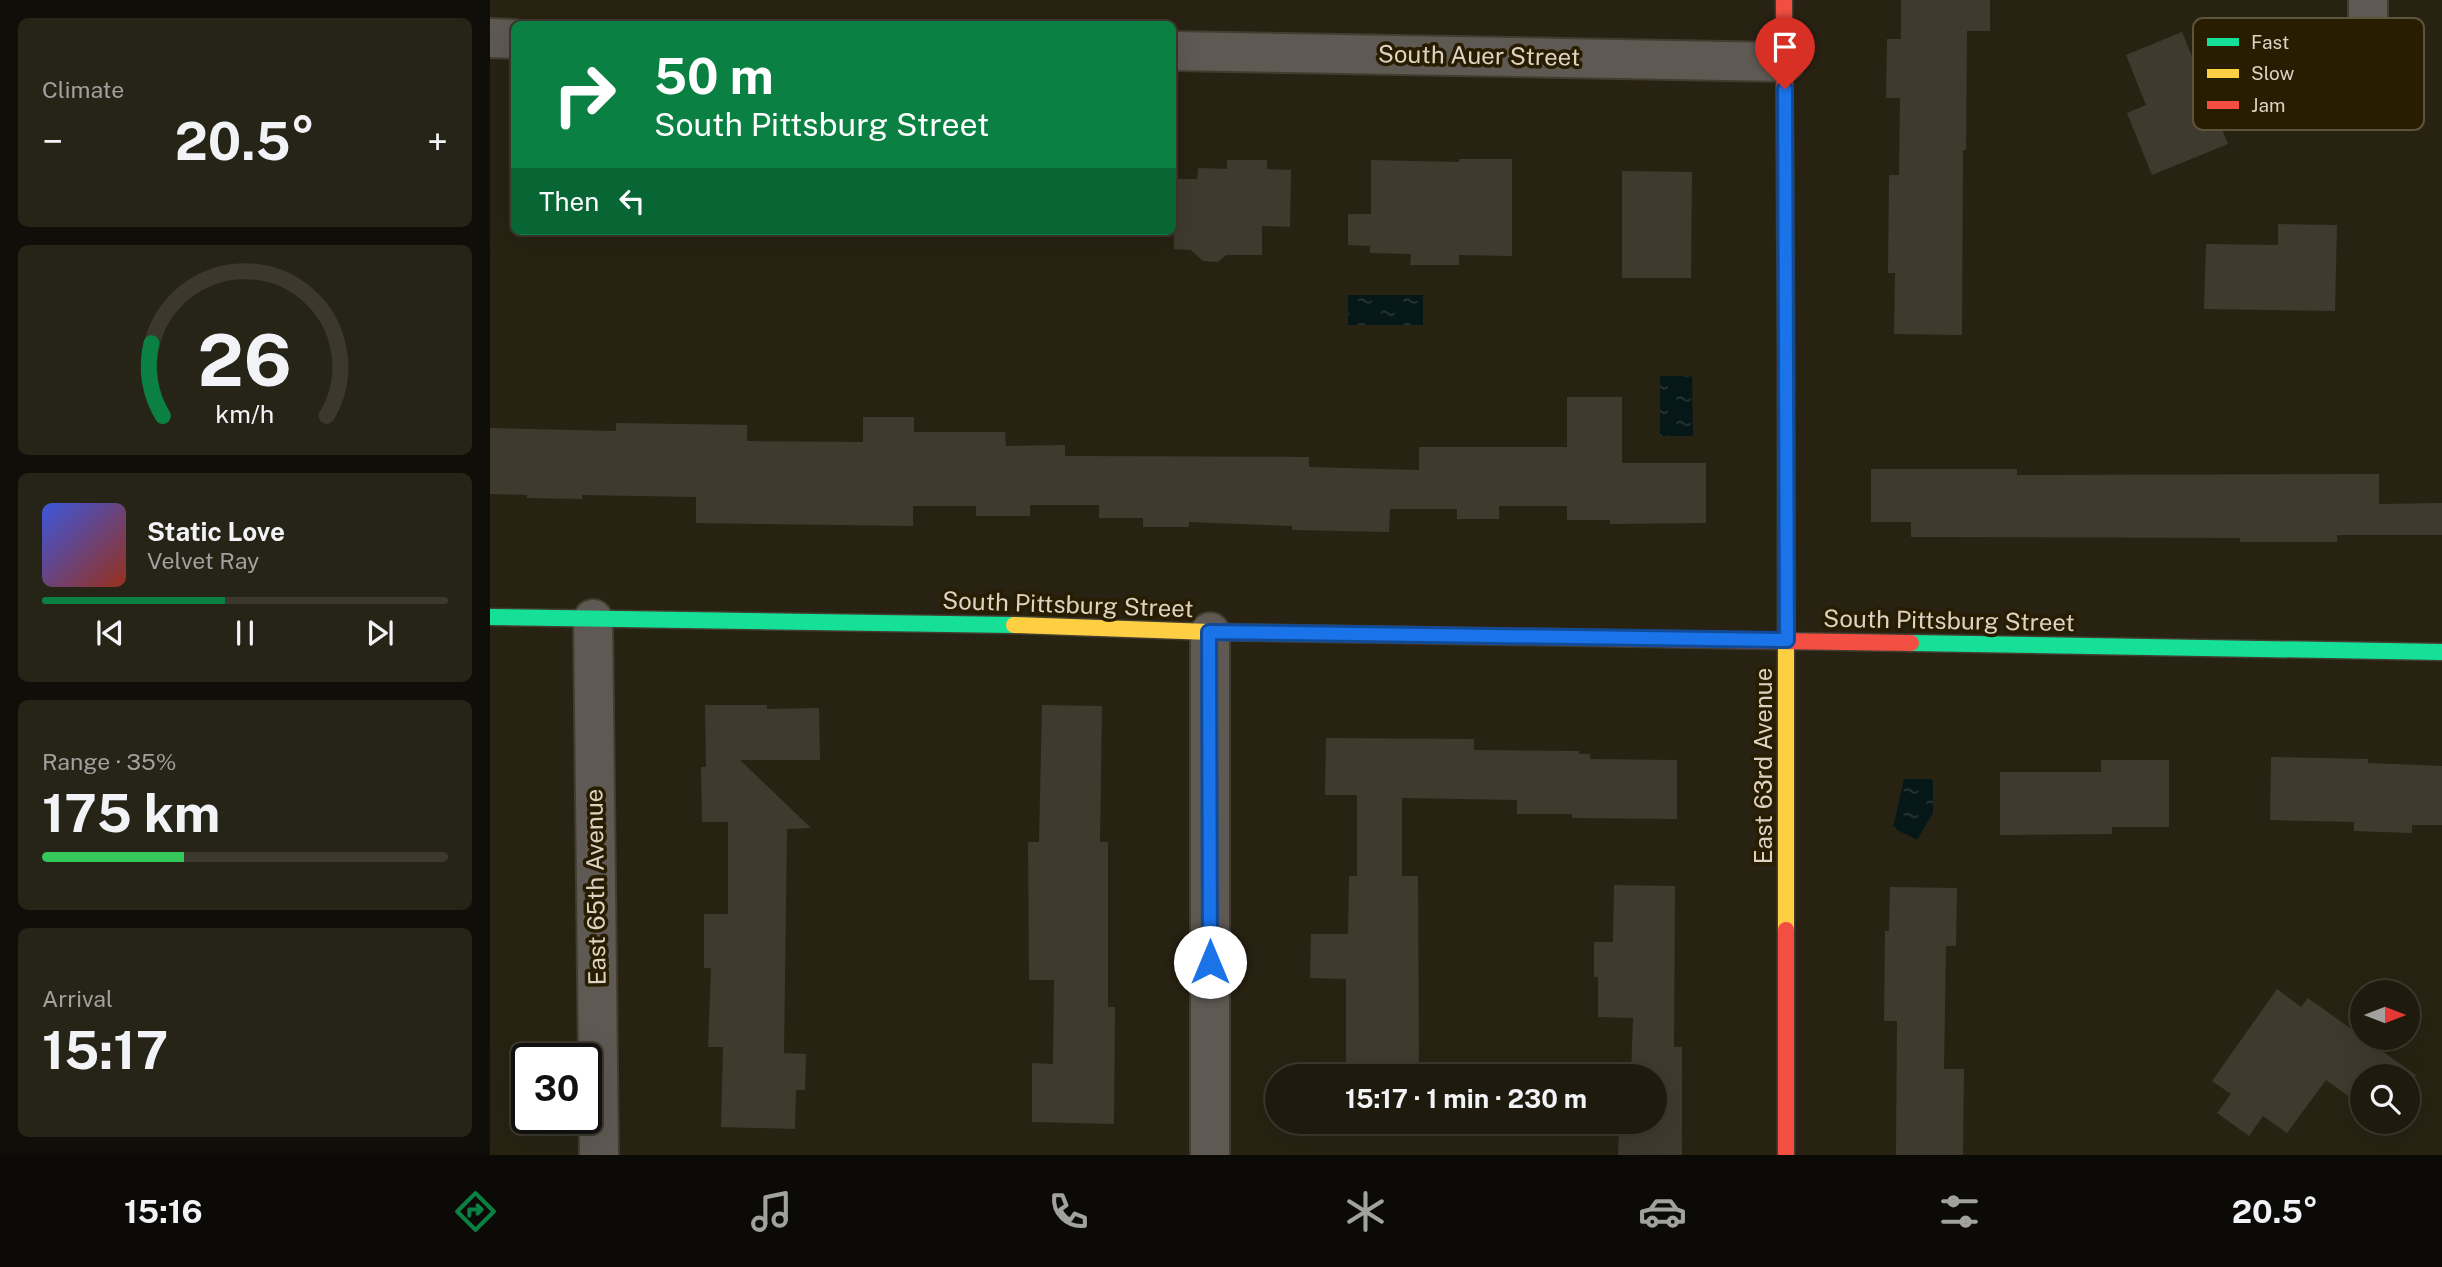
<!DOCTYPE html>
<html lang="en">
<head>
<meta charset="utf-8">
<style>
	:root { --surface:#1e1a0e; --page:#262317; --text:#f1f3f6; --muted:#a1a19e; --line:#3c382e; --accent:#0b8043 }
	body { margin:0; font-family:"Public Sans",sans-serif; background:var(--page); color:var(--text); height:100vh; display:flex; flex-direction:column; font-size:26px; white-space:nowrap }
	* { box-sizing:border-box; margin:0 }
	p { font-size:23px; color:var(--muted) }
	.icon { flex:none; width:38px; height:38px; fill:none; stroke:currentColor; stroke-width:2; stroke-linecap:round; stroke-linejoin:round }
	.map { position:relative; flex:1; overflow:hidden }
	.side { display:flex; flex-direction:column; gap:18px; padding:18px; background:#100e08; width:490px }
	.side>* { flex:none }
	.guide { position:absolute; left:21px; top:21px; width:665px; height:214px; border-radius:10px; box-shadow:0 7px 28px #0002,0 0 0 2px var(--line); background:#0b8043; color:#fff; overflow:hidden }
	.needle { width:46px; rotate:90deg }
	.tools { position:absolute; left:1860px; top:980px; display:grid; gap:14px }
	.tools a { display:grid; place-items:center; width:70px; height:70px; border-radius:50%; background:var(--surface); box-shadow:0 7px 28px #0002,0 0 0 2px var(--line); font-size:35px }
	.speed { position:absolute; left:21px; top:1043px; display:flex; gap:14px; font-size:35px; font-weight:700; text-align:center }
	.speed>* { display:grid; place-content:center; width:91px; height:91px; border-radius:50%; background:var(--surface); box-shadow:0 7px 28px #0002,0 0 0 2px var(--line); line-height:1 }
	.speed .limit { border:4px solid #111; border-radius:10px; background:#fff; color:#111 }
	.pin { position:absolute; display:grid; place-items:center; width:60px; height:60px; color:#fff; margin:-72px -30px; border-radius:50% 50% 50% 0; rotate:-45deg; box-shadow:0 0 7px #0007 }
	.pin .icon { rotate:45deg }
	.me { position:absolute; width:77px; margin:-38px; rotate:0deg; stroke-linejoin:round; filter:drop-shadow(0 0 5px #0008) }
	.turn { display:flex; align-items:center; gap:24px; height:147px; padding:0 28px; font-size:32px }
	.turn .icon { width:91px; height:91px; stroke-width:2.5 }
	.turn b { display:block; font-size:49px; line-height:60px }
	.then { display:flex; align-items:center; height:66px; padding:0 28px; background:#0003; gap:14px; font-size:26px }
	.big { font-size:52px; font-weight:700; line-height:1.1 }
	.side .widget { flex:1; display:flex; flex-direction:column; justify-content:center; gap:10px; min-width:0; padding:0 24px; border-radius:10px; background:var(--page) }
	.side .dial { align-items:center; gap:0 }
	.dial svg { height:182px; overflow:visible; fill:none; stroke:var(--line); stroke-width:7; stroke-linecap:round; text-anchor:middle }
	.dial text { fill:var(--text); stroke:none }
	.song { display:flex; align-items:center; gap:21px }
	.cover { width:84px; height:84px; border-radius:10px; background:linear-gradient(135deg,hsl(230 70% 55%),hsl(10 70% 35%)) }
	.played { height:7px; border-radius:4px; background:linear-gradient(90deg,var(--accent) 45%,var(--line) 45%) }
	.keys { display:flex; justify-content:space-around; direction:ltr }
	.heat { display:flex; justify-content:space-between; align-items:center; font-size:38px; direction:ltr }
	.charge { height:10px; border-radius:5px; background:linear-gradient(90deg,#34c759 35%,var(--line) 0) }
	.trip { position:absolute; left:775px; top:1064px; width:402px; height:70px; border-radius:35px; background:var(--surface); box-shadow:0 7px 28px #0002,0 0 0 2px var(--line); font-weight:700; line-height:70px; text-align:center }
	.dock { display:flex; height:112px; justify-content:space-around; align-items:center; background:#0c0a06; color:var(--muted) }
	.dock .icon { width:49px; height:49px }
	.dock .on { color:var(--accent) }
	.dock b { font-size:32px; color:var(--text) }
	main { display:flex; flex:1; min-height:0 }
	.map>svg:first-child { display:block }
	.water { fill:url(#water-ripples) }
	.building { fill:#3f3a2e }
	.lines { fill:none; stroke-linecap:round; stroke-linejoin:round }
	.street-casing { stroke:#433d30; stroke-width:42 }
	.fast-casing { stroke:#433d30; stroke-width:19 }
	.slow-casing { stroke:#433d30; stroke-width:19 }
	.jam-casing { stroke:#433d30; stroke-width:19 }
	.street { stroke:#5e5953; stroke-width:38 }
	.fast { stroke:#16e098; stroke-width:16 }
	.slow { stroke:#ffcf43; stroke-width:16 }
	.jam { stroke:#f24e42; stroke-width:16 }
	.route-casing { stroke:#114b97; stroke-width:18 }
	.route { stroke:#1a73e8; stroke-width:12 }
	.labels { text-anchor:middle; stroke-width:7; stroke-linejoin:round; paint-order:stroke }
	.street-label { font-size:24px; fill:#dbd3c3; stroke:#281c01 }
	.key { fill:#281c01; stroke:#5e533b; stroke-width:2 }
	.key-label { font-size:19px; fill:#dbd3c3 }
</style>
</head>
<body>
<main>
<section class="side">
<div class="widget"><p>Climate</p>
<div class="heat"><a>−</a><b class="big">20.5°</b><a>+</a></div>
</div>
<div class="widget dial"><svg viewBox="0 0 100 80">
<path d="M14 69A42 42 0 1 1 86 69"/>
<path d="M14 69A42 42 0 0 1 9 37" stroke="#0b8043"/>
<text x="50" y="56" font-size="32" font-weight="700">26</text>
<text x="50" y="72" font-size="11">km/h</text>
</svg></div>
<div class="widget">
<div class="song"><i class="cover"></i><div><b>Static Love</b><p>Velvet Ray</p></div></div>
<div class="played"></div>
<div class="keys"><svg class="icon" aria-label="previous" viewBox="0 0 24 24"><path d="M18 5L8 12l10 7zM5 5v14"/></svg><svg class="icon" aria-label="pause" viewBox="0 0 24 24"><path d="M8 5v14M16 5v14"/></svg><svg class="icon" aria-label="next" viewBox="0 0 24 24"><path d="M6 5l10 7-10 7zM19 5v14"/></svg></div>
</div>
<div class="widget"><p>Range · 35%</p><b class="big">175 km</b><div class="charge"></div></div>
<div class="widget"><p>Arrival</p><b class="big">15:17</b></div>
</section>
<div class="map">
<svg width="1952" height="1155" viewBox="0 0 1952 1155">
	<defs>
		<pattern id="water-ripples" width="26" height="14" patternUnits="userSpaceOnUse" patternTransform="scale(1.75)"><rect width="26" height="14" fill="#051717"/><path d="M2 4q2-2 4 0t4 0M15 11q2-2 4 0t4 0" fill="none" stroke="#293837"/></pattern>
	</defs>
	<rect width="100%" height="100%" fill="#282212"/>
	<!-- water -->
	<g class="water">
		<rect x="858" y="295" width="75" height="30"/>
		<path d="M1170,376H1202L1203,436H1170Z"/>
		<path d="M1414,779H1441L1443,781V813L1427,840L1403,828Z"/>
	</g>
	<!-- building -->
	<g class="building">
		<path d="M1411,0H1500V31H1477L1476,150H1473L1472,335L1404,334L1405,273H1398L1399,175H1409L1410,98H1396L1397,39H1411Z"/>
		<path d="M1692,32L1738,144L1662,175L1637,113L1656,105L1636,55Z"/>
		<path d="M969,159H1022V256L969,255V265H920L921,254L880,253V246L858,245V214H881V160L969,162Z"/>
		<path d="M737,160H777V169L801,170L800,227L772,226V255H736L728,262L713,261L701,250L684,249L682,179H707L708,168L737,169Z"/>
		<path d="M1132,171L1202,172L1201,278H1132Z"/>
		<path d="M1788,224L1847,225L1845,311L1714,309L1716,244L1788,245Z"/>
		<path d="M1077,397H1132V463H1216V523L1120,524V520H1077V506H1009V519H967V509H900L899,532L802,530V526L699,522V527H653V518H609V505H540V516H486V506H423V526L206,523V497L92,495V499L37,498V495L0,494V428L126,431V423L257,425V441L373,442V417H424V432H515L516,446L575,445V456L819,457V467L929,470V447H1077Z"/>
		<path d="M1381,469H1527V475L1889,474V504L1952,503V535H1847V542H1750V538L1421,537V522H1381Z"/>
		<path d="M215,705H277V709L329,708L330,760H250L321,828L297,829L294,1053L316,1054L315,1090H306L305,1129L231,1127L233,1047H218L221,968H214V914H238V822H212L211,767H216Z"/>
		<path d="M552,705L612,706L610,842H618V1007H625L624,1124L542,1122V1063L563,1064L564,980H539L538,842H549Z"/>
		<path d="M836,738L984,739V750L1089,751V754H1100V759L1187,760V819L1082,818V814H1027V800L912,798V876H928L929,1076H856V979L820,978L821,934H858L859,876H867V795H835Z"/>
		<path d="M1781,757L1878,759V763L1952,766V825H1922V833L1864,831V822L1780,820Z"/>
		<path d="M1611,760H1679V827H1622V834L1510,835V772H1611Z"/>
		<path d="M1124,885L1185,886L1184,1047H1192V1155H1128L1129,1122H1166V1076H1141L1143,1018L1108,1017V977H1104V942H1123Z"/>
		<path d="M1400,887L1467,888L1466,946H1456L1454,1069H1474L1473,1155H1406L1407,1021H1394L1395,931H1399Z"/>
		<path d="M1787,989L1811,1007L1818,998L1927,1076H1872V1106L1836,1080L1797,1133L1773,1116L1759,1136L1727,1113L1741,1094L1722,1081Z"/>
	</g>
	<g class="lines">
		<!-- street casing -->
		<g class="street-casing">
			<g id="street">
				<path d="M0,38L24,39"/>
				<path d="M682,51L1295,62"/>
				<path d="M1878,57V0"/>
				<path d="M103,619L109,1155"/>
				<path d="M720,632V1155"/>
			</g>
		</g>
		<!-- fast casing -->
		<g class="fast-casing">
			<g id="fast">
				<path d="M0,617L524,625"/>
				<path d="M1421,643L1952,652"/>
			</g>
		</g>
		<!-- slow casing -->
		<g class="slow-casing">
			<g id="slow">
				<path d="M1296,349V930"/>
				<path d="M524,625L720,632L917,635"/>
			</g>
		</g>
		<!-- jam casing -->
		<g class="jam-casing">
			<g id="jam">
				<path d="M1294,0L1296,349"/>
				<path d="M917,635L1421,643"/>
				<path d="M1296,1155V930"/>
			</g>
		</g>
		<!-- street -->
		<use href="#street" class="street"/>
		<!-- fast -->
		<use href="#fast" class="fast"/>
		<!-- slow -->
		<use href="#slow" class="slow"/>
		<!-- jam -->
		<use href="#jam" class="jam"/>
	</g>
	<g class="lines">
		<!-- route casing -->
		<g class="route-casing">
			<path id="route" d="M720,962L719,632L1297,640L1295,89"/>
		</g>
		<!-- route -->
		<use href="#route" class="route"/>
	</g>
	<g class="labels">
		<!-- street labels -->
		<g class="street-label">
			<text transform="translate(989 56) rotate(1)" y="8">South Auer Street</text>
			<text transform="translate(578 605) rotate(2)" y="8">South Pittsburg Street</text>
			<text transform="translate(1459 621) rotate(1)" y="8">South Pittsburg Street</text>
			<text transform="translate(1274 766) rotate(-90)" y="8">East 63rd Avenue</text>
			<text transform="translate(106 887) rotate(-91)" y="8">East 65th Avenue</text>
		</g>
	</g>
	<!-- legend -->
	<rect x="1703" y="18" width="231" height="112" rx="10" class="key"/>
	<rect x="1717" y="38" width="32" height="8" fill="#16e098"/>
	<rect x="1717" y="69" width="32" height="9" fill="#ffcf43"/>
	<rect x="1717" y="101" width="32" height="8" fill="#f24e42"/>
	<g class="key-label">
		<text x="1761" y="49">Fast</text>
		<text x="1761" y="80">Slow</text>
		<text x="1761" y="112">Jam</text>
	</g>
</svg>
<div class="tools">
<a><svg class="needle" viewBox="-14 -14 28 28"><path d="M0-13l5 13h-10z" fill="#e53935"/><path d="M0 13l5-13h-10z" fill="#a1a19e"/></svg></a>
<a><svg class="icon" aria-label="search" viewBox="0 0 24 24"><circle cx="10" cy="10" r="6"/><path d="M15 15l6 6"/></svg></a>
</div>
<div class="speed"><div class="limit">30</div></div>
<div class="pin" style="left:1295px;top:89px;background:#d93025"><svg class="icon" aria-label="arrive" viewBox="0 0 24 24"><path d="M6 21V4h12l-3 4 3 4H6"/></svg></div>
<svg class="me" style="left:720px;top:962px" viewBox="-20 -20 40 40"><circle r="19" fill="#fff"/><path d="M0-13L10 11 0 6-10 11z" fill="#1a73e8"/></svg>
<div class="trip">15:17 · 1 min · 230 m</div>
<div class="guide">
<div class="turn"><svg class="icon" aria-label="right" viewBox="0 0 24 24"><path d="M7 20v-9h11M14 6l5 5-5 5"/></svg><div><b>50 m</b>South Pittsburg Street</div></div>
<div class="then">Then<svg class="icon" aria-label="left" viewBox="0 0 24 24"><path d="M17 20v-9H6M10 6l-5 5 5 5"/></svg></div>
</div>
</div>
</main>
<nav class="dock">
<b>15:16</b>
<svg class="icon on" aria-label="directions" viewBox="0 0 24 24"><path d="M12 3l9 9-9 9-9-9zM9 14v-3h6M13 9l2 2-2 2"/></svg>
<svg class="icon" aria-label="music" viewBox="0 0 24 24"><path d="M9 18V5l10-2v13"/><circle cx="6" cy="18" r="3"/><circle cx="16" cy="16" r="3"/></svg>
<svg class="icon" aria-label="phone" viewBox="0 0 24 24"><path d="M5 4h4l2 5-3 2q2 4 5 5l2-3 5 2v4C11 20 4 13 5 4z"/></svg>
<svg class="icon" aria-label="climate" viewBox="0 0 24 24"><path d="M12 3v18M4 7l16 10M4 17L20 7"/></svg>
<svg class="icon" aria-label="car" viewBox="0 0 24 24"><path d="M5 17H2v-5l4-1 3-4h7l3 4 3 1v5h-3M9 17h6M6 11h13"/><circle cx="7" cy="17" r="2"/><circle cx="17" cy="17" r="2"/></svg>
<svg class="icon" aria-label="filters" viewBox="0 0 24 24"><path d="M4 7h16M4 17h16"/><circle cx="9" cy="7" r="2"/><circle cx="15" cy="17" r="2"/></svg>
<b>20.5°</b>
</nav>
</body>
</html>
